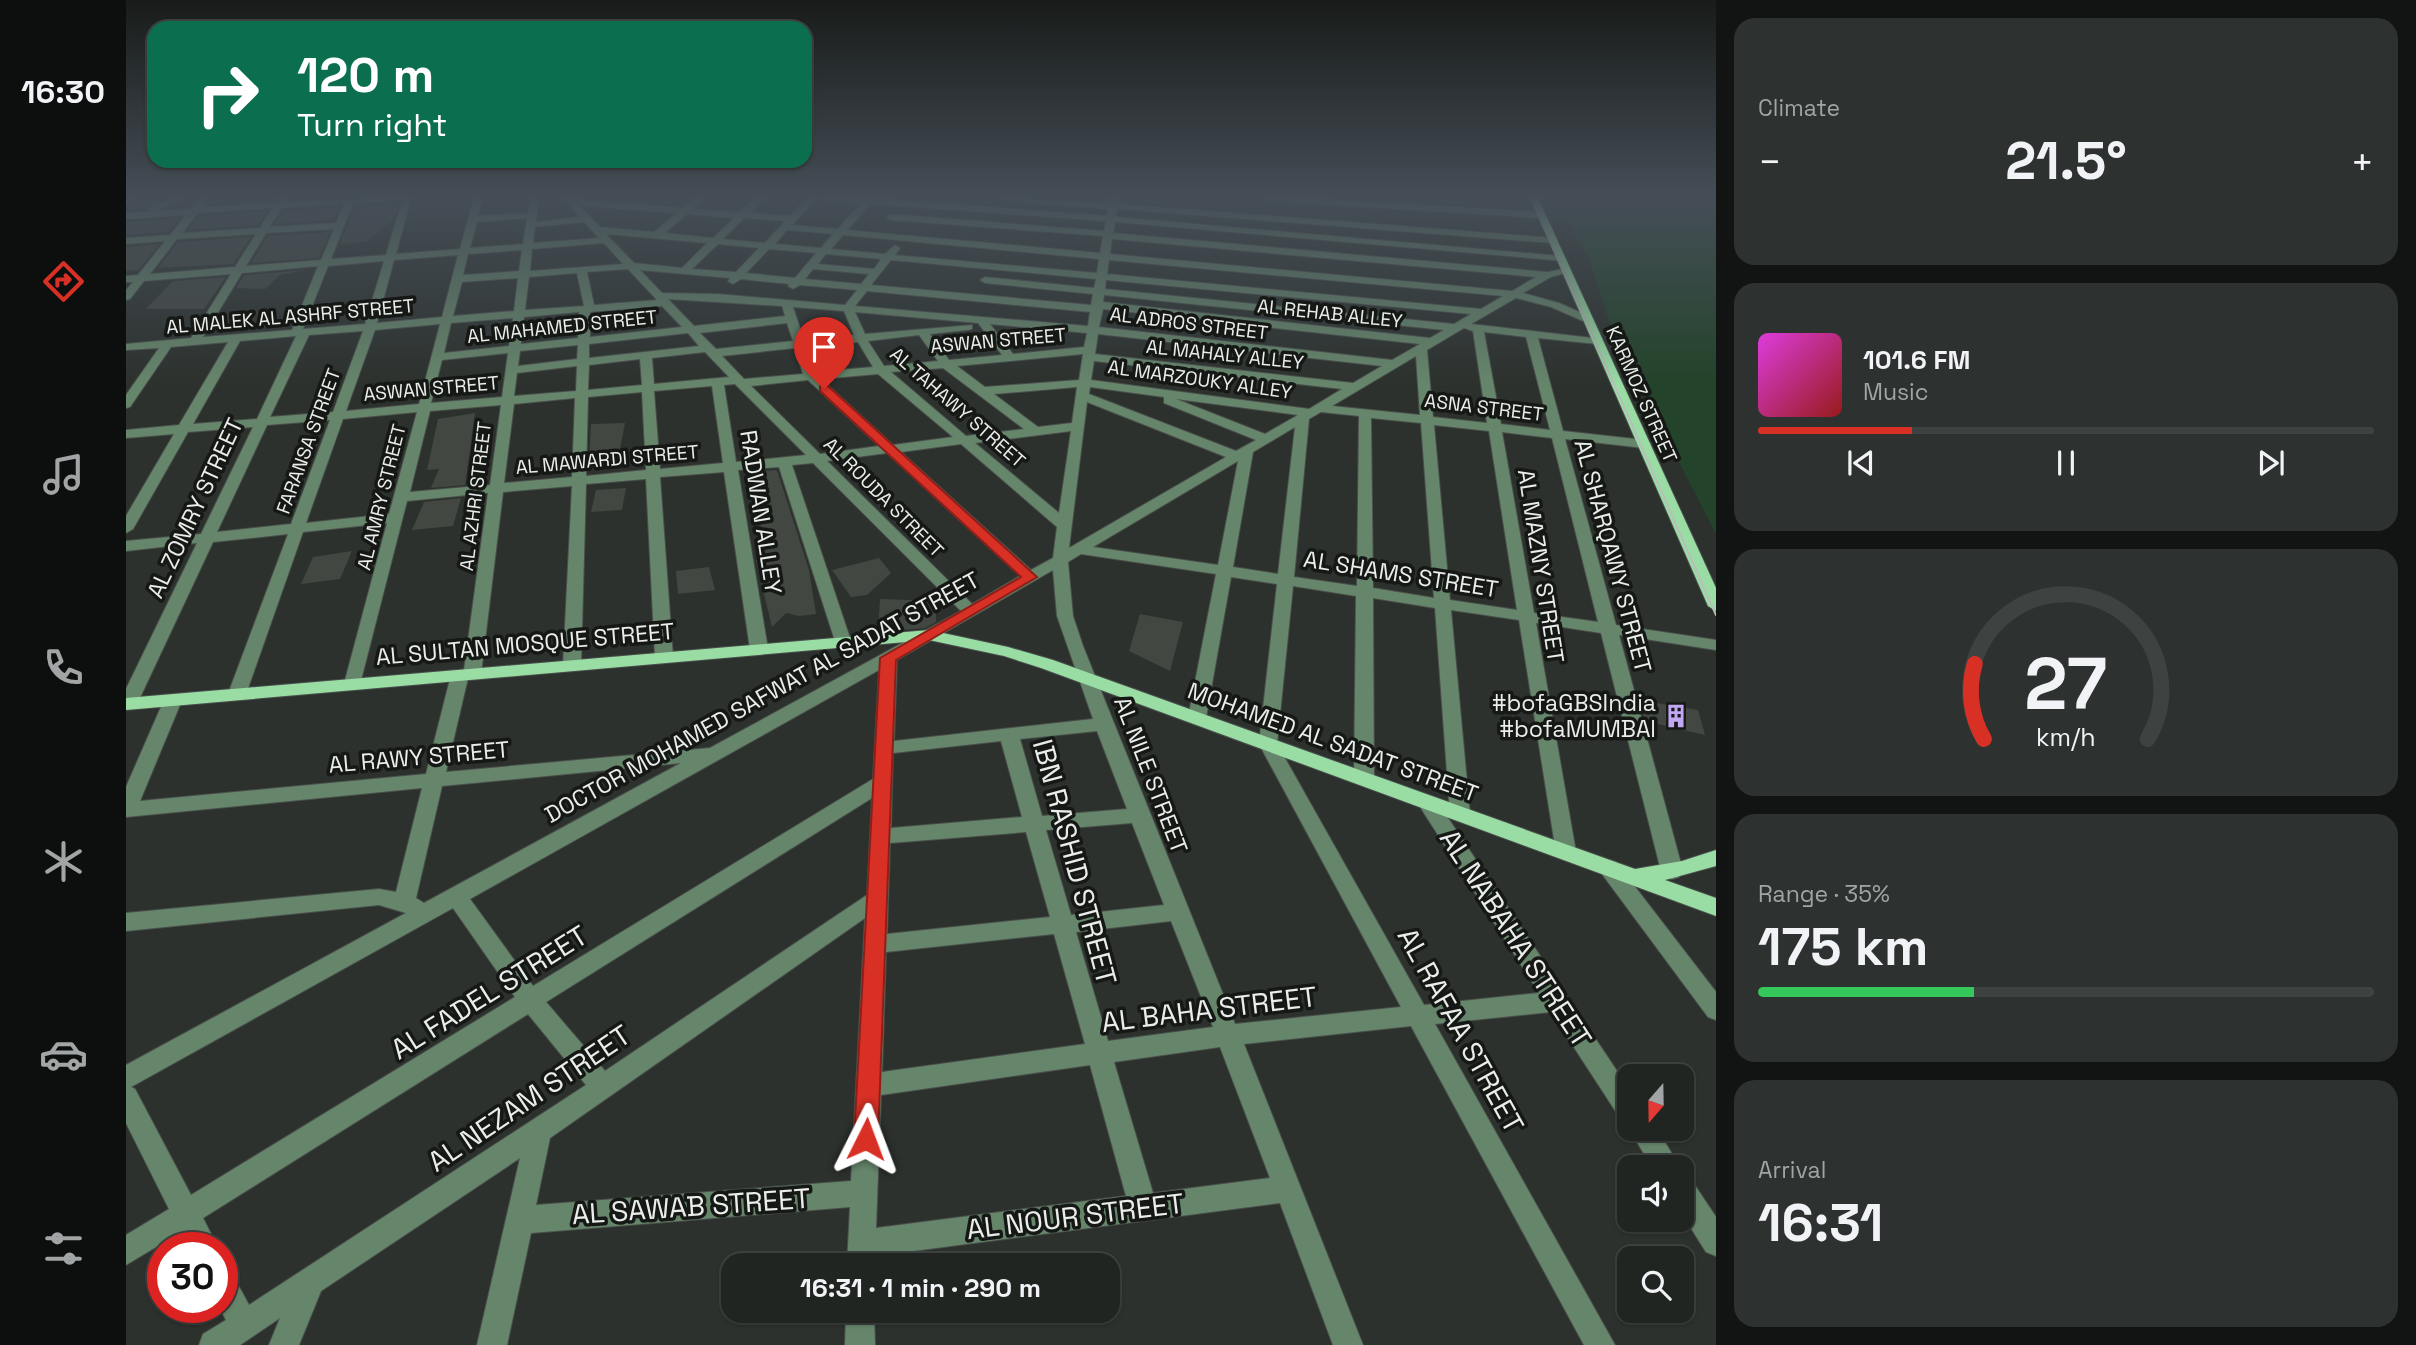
<!DOCTYPE html>
<html lang="en">
<head>
<meta charset="utf-8">
<style>
	:root { --surface:#212522; --page:#2d312f; --text:#f1f3f6; --muted:#a2a5a5; --line:#3e4240; --accent:#d93025 }
	body { margin:0; font-family:"Space Grotesk",sans-serif; background:var(--page); color:var(--text); height:100vh; display:flex; flex-direction:column; font-size:26px; white-space:nowrap }
	* { box-sizing:border-box; margin:0 }
	p { font-size:23px; color:var(--muted) }
	.icon { flex:none; width:38px; height:38px; fill:none; stroke:currentColor; stroke-width:2; stroke-linecap:round; stroke-linejoin:round }
	.map { position:relative; flex:1; overflow:hidden }
	.sheet { display:flex; flex-direction:column; gap:18px; padding:18px; background:#121413; width:700px }
	.sheet>* { flex:none }
	.hud { position:absolute; left:21px; top:21px; width:665px; height:147px; border-radius:21px; box-shadow:0 2px 5px #0004,0 0 0 2px var(--line); background:#0b6e4f; color:#fff; overflow:hidden }
	.needle { width:46px; rotate:200deg }
	.tools { position:absolute; left:1491px; top:1064px; display:grid; gap:14px }
	.tools a { display:grid; place-items:center; width:77px; height:77px; border-radius:14px; background:var(--surface); box-shadow:0 2px 5px #0004,0 0 0 2px var(--line); font-size:35px }
	.speed { position:absolute; left:21px; top:1232px; display:flex; gap:14px; font-size:35px; font-weight:700; text-align:center }
	.speed>* { display:grid; place-content:center; width:91px; height:91px; border-radius:50%; background:var(--surface); box-shadow:0 2px 5px #0004,0 0 0 2px var(--line); line-height:1 }
	.speed .limit { border:10px solid #d22; background:#fff; color:#111 }
	.pin { position:absolute; display:grid; place-items:center; width:60px; height:60px; color:#fff; margin:-72px -30px; border-radius:50% 50% 50% 0; rotate:-45deg; box-shadow:0 0 7px #0007 }
	.pin .icon { rotate:45deg }
	.me { position:absolute; width:77px; margin:-38px; rotate:3deg; stroke-linejoin:round; filter:drop-shadow(0 0 5px #0008) }
	.turn { display:flex; align-items:center; gap:24px; height:147px; padding:0 35px; font-size:32px }
	.turn .icon { width:91px; height:91px; stroke-width:2.5 }
	.turn b { display:block; font-size:49px; line-height:60px }
	.big { font-size:52px; font-weight:600; line-height:1.1 }
	.sheet .widget { flex:1; display:flex; flex-direction:column; justify-content:center; gap:10px; min-width:0; padding:0 24px; border-radius:21px; background:var(--page) }
	.sheet .dial { align-items:center; gap:0 }
	.dial svg { height:182px; overflow:visible; fill:none; stroke:var(--line); stroke-width:7; stroke-linecap:round; text-anchor:middle }
	.dial text { fill:var(--text); stroke:none }
	.song { display:flex; align-items:center; gap:21px }
	.cover { width:84px; height:84px; border-radius:10px; background:linear-gradient(135deg,hsl(300 70% 55%),hsl(0 70% 35%)) }
	.played { height:7px; border-radius:4px; background:linear-gradient(90deg,var(--accent) 25%,var(--line) 25%) }
	.keys { display:flex; justify-content:space-around; direction:ltr }
	.heat { display:flex; justify-content:space-between; align-items:center; font-size:38px; direction:ltr }
	.charge { height:10px; border-radius:5px; background:linear-gradient(90deg,#34c759 35%,var(--line) 0) }
	.trip { position:absolute; left:595px; top:1253px; width:399px; height:70px; border-radius:21px; background:var(--surface); box-shadow:0 2px 5px #0004,0 0 0 2px var(--line); font-weight:600; line-height:70px; text-align:center }
	main { display:flex; flex:1; min-height:0 }
	.tab-bar { display:flex; flex-direction:column; width:126px; justify-content:space-around; align-items:center; background:#0d0f0e; color:var(--muted) }
	.tab-bar .icon { width:49px; height:49px }
	.tab-bar .active { color:var(--accent) }
	.tab-bar b { font-size:32px; color:var(--text) }
	.map>svg:first-child { display:block }
	.green { fill:#23432a }
	.building { fill:#424742 }
	.lines { fill:none; stroke-linecap:round; stroke-linejoin:round }
	.minor-casing { stroke:#4a4f4b; stroke-width:2 }
	.major-casing { stroke:#4a4f4b; stroke-width:2 }
	.minor { fill:#66866b; fill-rule:evenodd }
	.major { fill:#99dda5; fill-rule:evenodd }
	.tram { stroke:#babeba; stroke-width:2 }
	.route { fill:#d93025; stroke:#8d1f18; stroke-width:2 }
	.labels { text-anchor:middle; stroke-width:7; stroke-linejoin:round; paint-order:stroke }
	.far-street-label { font-size:19px; fill:#eaeeea; stroke:#161816 }
	.street-label { font-size:23px; fill:#eaeeea; stroke:#161816 }
	.poi-label { font-size:23px; fill:#eaeeea; stroke:#161816; text-anchor:end }
	.near-street-label { font-size:28px; fill:#eaeeea; stroke:#161816 }
</style>
</head>
<body>
<main>
<nav class="tab-bar">
<b>16:30</b>
<svg class="icon active" aria-label="directions" viewBox="0 0 24 24"><path d="M12 3l9 9-9 9-9-9zM9 14v-3h6M13 9l2 2-2 2"/></svg>
<svg class="icon" aria-label="music" viewBox="0 0 24 24"><path d="M9 18V5l10-2v13"/><circle cx="6" cy="18" r="3"/><circle cx="16" cy="16" r="3"/></svg>
<svg class="icon" aria-label="phone" viewBox="0 0 24 24"><path d="M5 4h4l2 5-3 2q2 4 5 5l2-3 5 2v4C11 20 4 13 5 4z"/></svg>
<svg class="icon" aria-label="climate" viewBox="0 0 24 24"><path d="M12 3v18M4 7l16 10M4 17L20 7"/></svg>
<svg class="icon" aria-label="car" viewBox="0 0 24 24"><path d="M5 17H2v-5l4-1 3-4h7l3 4 3 1v5h-3M9 17h6M6 11h13"/><circle cx="7" cy="17" r="2"/><circle cx="17" cy="17" r="2"/></svg>
<svg class="icon" aria-label="filters" viewBox="0 0 24 24"><path d="M4 7h16M4 17h16"/><circle cx="9" cy="7" r="2"/><circle cx="15" cy="17" r="2"/></svg>
</nav>
<div class="map">
<svg width="1590" height="1345" viewBox="0 0 1590 1345">
	<rect width="100%" height="100%" fill="#2c312d"/>
	<!-- green -->
	<path class="green" d="M1435,210L1590,214V534L1489,338L1462,256Z"/>
	<!-- building -->
	<g class="building">
		<path d="M11,198H42L19,209L0,210Z"/>
		<path d="M82,198H150L148,200L81,204Z"/>
		<path d="M273,204L268,219L240,242L214,244L229,206Z"/>
		<path d="M214,207L208,220L148,224L157,211Z"/>
		<path d="M141,211L132,225L62,230L73,216Z"/>
		<path d="M54,218L43,232L0,235V222Z"/>
		<path d="M204,232L193,258L125,263L142,236Z"/>
		<path d="M125,237L107,264L32,268L52,242Z"/>
		<path d="M33,244L13,270L0,271V247Z"/>
		<path d="M180,270L154,275L139,289L110,288L118,275Z"/>
		<path d="M100,277L78,309H20L47,281Z"/>
		<path d="M349,413L339,485L305,488L313,469L301,470L312,419Z"/>
		<path d="M499,423L492,459L463,461L465,424Z"/>
		<path d="M651,470L683,570L690,614L673,616L660,613L646,627L630,560L641,559L624,472Z"/>
		<path d="M500,488L496,510L465,512L470,490Z"/>
		<path d="M335,498L327,526L286,530L298,502Z"/>
		<path d="M226,551L214,579L175,584L187,557Z"/>
		<path d="M753,558L765,573L741,595L725,597L706,570Z"/>
		<path d="M583,567L589,590L552,594L550,571Z"/>
		<path d="M754,599L810,601V622L799,628L752,632Z"/>
		<path d="M1014,614L1057,622L1044,671L1003,651Z"/>
		<path d="M1513,700L1572,710L1579,735L1519,721Z"/>
	</g>
	<g class="lines">
		<!-- minor casing -->
		<g class="minor-casing">
			<g id="minor">
				<path d="M0,198H8L0,205Z"/>
				<path d="M48,198H60L29,211L21,209Z"/>
				<path d="M75,198L81,200L76,207L150,203L153,198H161L159,202L274,198L270,201L227,203L205,259L260,255L277,198H285L270,254L334,249L348,198H356L352,216L402,213L404,198H412L410,222L454,217L437,198L557,208L569,198H578L567,209L614,212L629,198H638L624,213L664,216L682,198H691L666,225L712,229L735,203L699,201L695,198H748L981,216L982,209L878,201L874,198L983,203L984,198H992V204L1429,238V242L1426,243L991,209L990,217L1435,256L1439,257V261L989,222L987,233L1421,272L1443,268V272L1425,277L1397,293L1433,303L1465,317V321H1457L1425,307L1390,298L1345,324L1475,339L1477,341L1471,344L1412,338L1437,431L1518,440L1525,444L1518,448L1439,439L1490,625L1590,640V650L1493,635L1557,871L1553,877L1546,879L1539,877L1535,871L1475,633L1410,623L1450,852L1447,857L1440,860L1433,857L1430,852L1393,620L1325,610L1344,814L1341,819L1334,821L1327,819L1324,814L1309,608L1247,598L1248,779L1245,784H1231L1228,779L1230,596L1167,586L1151,744L1298,1005L1413,993L1291,802L1294,797H1308L1503,1089V1122L1494,1118L1425,1012L1309,1024L1489,1345H1458L1285,1026L1118,1044L1237,1345H1207L1154,1203L749,1256V1265H721L724,1207L405,1233L381,1345H351L394,1158L195,1291L173,1345H143L154,1318L114,1345H73L77,1334L100,1320L93,1307H96V1270L106,1274L123,1305L460,1085L402,1014L77,1218L92,1248H63L55,1232L0,1265V1235L43,1209L0,1123V1065L280,913L253,905L0,931V913L253,889L270,892L296,788L0,817V787L38,700L47,694L56,700L14,801L300,774L325,675L328,671L338,670L362,493L281,501L233,688H221L218,684L261,523L177,532L120,694L111,700L102,694L162,534L87,542L11,704L8,708L0,709V689L71,543L0,551V541L75,534L127,427L62,432L7,529L0,533V516L48,434L0,438V430L53,425L102,342L45,347L4,407L0,408V395L33,348L0,350V344L65,338L105,274L18,281L4,299L0,300V290L7,282H0V276L12,275L39,241L0,244V238L44,235L60,215L0,219V213L65,209ZM218,204L210,223L143,227L156,208ZM744,204L980,221L978,231L765,214L760,217L765,220L977,236L974,253L721,230ZM454,206L551,213L528,232L474,227ZM146,208L134,228L56,233L72,213ZM561,214L608,218L587,238L539,233ZM401,218L397,244L344,248L351,222ZM618,218L659,221L639,243L597,239ZM458,222L473,238L407,243L409,227ZM208,229L195,260L120,266L140,233ZM661,230L707,234L695,248L649,244ZM130,234L109,267L24,274L51,239ZM480,234L581,243L556,268L508,263ZM717,235L973,259L971,273L769,255L774,248L769,245L759,254L705,249ZM986,239L1410,277L1386,291L984,254ZM478,243L497,264L404,271L406,249ZM592,244L633,248L610,272L566,269ZM643,249L690,253L669,278L620,273ZM396,250L393,271L337,275L342,254ZM700,254L755,259L748,269L692,264ZM332,255L316,317L251,323L268,260ZM765,260L970,279L968,288L859,277L854,280L859,283L967,294L965,305L745,285ZM983,260L1377,296L1355,309L981,274ZM258,261L239,324L177,329L202,266ZM192,266L166,330L77,337L116,273ZM502,269L531,300L468,305L461,272ZM687,269L743,274L735,284L679,279ZM514,270L604,278L602,281L607,284L615,279L663,284L662,286L667,289L674,285L731,290L719,305L592,294L536,293ZM451,273L458,306L399,310L403,277ZM392,278L388,311L327,316L336,282ZM980,280L1345,314L1328,324L979,289ZM741,291L964,312L962,326L729,306ZM978,295L1318,330L1304,338L977,302ZM542,299L656,306L659,316L568,326ZM536,306L556,327L464,337V312ZM667,307L718,311L728,335L678,340ZM977,309L1294,344L1266,360L973,327ZM453,312L452,338L395,344L398,317ZM729,312L852,323L876,355L823,360L804,334L842,330L846,329V325L739,334ZM387,318L383,346L318,353L325,323ZM661,323L667,341L590,349L574,333ZM314,324L293,404L220,411L249,330ZM864,324L961,333L958,347L887,354ZM1338,328L1347,331L1361,423L1307,417L1301,350ZM237,331L207,412L144,417L183,335ZM1358,332L1400,337L1424,430L1375,424ZM562,333L573,346L463,358V344ZM972,334L1256,366L1227,383L969,354ZM793,335L812,361L758,366L742,341ZM170,336L131,419L67,424L114,341ZM732,342L747,367L689,372L680,347ZM452,345L451,359L392,366L394,351ZM669,348L677,374L618,379L596,356ZM579,352L603,377L528,384L526,358ZM382,353L376,397L305,403L316,360ZM957,354L953,380L859,387L831,366ZM1290,356L1294,415L1206,406ZM514,359L516,385L462,390L463,365ZM968,361L1216,389L1183,409L965,380ZM451,366L450,391L388,396L391,373ZM817,368L898,429L840,436L765,372ZM752,374L827,437L767,445L695,379ZM682,380L753,446L694,454L625,386ZM609,384L680,455L610,462L598,385ZM586,386L597,463L534,469L528,391ZM951,387L946,423L912,427L868,394ZM964,387L1038,397V403L1130,440L1110,451L963,394ZM516,392L520,470L460,476L462,397ZM449,398L446,477L378,483L388,404ZM1050,399L1172,415L1139,434ZM961,402L1100,457L943,548ZM375,405L364,485L284,492L304,411ZM291,412L263,514L180,523L217,419ZM1195,412L1233,416L1231,586L1168,577L1183,419ZM1245,418L1295,423L1308,598L1247,588ZM204,420L165,524L91,532L141,425ZM1308,425L1363,431L1391,610L1324,600ZM1169,427L1152,574L1107,567L1127,452ZM945,431L933,513L849,443ZM1376,432L1426,438L1472,622L1408,613ZM835,444L931,527L927,558L905,570L775,452ZM761,453L894,576L846,604L701,461ZM1112,461L1092,565L967,547ZM687,463L835,611L584,748L320,772L342,678H352L355,674L377,492L446,486L437,665L446,670L455,665L460,484L520,479L529,657L538,662L547,657L534,477L598,472L624,649L633,654L642,649L612,470L653,467L709,641L717,646L725,641L666,465ZM955,554L1090,574L1062,718L1071,724L1080,718L1105,577L1151,584L1133,744L1275,1007L1109,1024L957,646L947,616L942,562ZM927,570L931,616L967,719L768,741L771,660ZM753,670L747,779L407,986L344,899ZM971,731L1001,809L916,816L894,739ZM875,741L896,817L765,828L767,753ZM555,763L298,903L290,898L316,786ZM746,798L741,895L479,1071L420,1002ZM1006,823L1038,905L945,915L920,830ZM900,832L924,917L761,934L764,843ZM327,908L389,997L65,1195L9,1089L5,1087ZM739,918L725,1181L410,1205L424,1138ZM1045,921L1087,1027L982,1041L950,932ZM928,934L959,1044L756,1072L760,952ZM1094,1047L1144,1178L1027,1193L988,1062ZM964,1065L1000,1196L750,1228L755,1095Z"/>
				<path d="M1138,198H1180L1415,212L1420,215L1415,218L1142,201Z"/>
				<path d="M1483,860L1490,862L1590,992V1020L1582,1017L1476,874L1472,868L1476,862Z"/>
				<path d="M1503,1129H1531L1554,1167H1526Z"/>
				<path d="M1556,1177L1566,1181L1590,1217V1256L1580,1252L1556,1214Z"/>
				<path d="M720,1311H748L749,1345H719Z"/>
			</g>
		</g>
		<!-- major casing -->
		<g class="major-casing">
			<g id="major">
				<path d="M1404,198H1412L1590,588V611L1582,606Z"/>
				<path d="M803,630L882,647L927,660L1509,869L1556,861L1590,850V866L1539,880L1590,898V916L915,668L878,656L803,640L0,710V698Z"/>
			</g>
		</g>
		<!-- minor -->
		<use href="#minor" class="minor"/>
		<!-- major -->
		<use href="#major" class="major"/>
		<!-- tram -->
		<path class="tram" d="M1406,198L1590,615"/>
	</g>
	<!-- sky -->
	<linearGradient id="sky" x2="0" y2="1"><stop stop-color="#181b19"/><stop offset="0.51" stop-color="#454e57"/><stop offset="1" stop-color="#454e57" stop-opacity="0"/></linearGradient>
	<rect width="1590" height="386" fill="url(#sky)"/>
	<!-- route -->
	<path class="route" d="M694,386H702L911,577L770,660L752,1139L748,1147L740,1150L731,1147L728,1139L754,658L895,577L694,391Z"/>
	<!-- icons -->
	<defs>
		<g id="building-bare" transform="scale(1.89)"><path d="M-4-6H4V6H1V3H-1V6H-4ZM-2.5-4.3h1.7v1.8h-1.7ZM.8-4.3h1.7v1.8H.8ZM-2.5-1h1.7V.8h-1.7ZM.8-1h1.7V.8H.8Z" fill="#c1a8f3" stroke="#161816" stroke-width="2.5" paint-order="stroke"/></g>
	</defs>
	<g fill-rule="evenodd">
		<use href="#building-bare" x="1550" y="716"/>
	</g>
	<g class="labels">
		<!-- far-street labels -->
		<g class="far-street-label">
			<text transform="translate(1204 313) rotate(6)" y="7">AL REHAB ALLEY</text>
			<text transform="translate(164 316) rotate(-5)" y="7">AL MALEK AL ASHRF STREET</text>
			<text transform="translate(1063 323) rotate(7)" y="7">AL ADROS STREET</text>
			<text transform="translate(436 326) rotate(-6)" y="7">AL MAHAMED STREET</text>
			<text transform="translate(872 340) rotate(-5)" y="7">ASWAN STREET</text>
			<text transform="translate(1099 354) rotate(6)" y="7">AL MAHALY ALLEY</text>
			<text transform="translate(1074 379) rotate(8)" y="7">AL MARZOUKY ALLEY</text>
			<text transform="translate(305 388) rotate(-5)" y="7">ASWAN STREET</text>
			<text transform="translate(1516 394) rotate(66)" y="7">KARMOZ STREET</text>
			<text transform="translate(832 407) rotate(41)" y="7">AL TAHAWY STREET</text>
			<text transform="translate(1358 407) rotate(7)" y="7">ASNA STREET</text>
			<text transform="translate(182 441) rotate(-70)" y="7">FARANSA STREET</text>
			<text transform="translate(481 459) rotate(-5)" y="7">AL MAWARDI STREET</text>
			<text transform="translate(349 496) rotate(-83)" y="7">AL AZHRI STREET</text>
			<text transform="translate(255 497) rotate(-76)" y="7">AL AMRY STREET</text>
			<text transform="translate(758 497) rotate(45)" y="7">AL ROUDA STREET</text>
		</g>
		<!-- street labels -->
		<g class="street-label">
			<text transform="translate(69 508) rotate(-65)" y="8">AL ZOMRY STREET</text>
			<text transform="translate(635 512) rotate(81)" y="8">RADWAN ALLEY</text>
			<text transform="translate(1487 556) rotate(75)" y="8">AL SHARQAWY STREET</text>
			<text transform="translate(1415 566) rotate(81)" y="8">AL MAZNY STREET</text>
			<text transform="translate(1275 574) rotate(9)" y="8">AL SHAMS STREET</text>
			<text transform="translate(399 644) rotate(-5)" y="8">AL SULTAN MOSQUE STREET</text>
			<text transform="translate(636 697) rotate(-29)" y="8">DOCTOR MOHAMED SAFWAT AL SADAT STREET</text>
			<text transform="translate(1207 742) rotate(20)" y="8">MOHAMED AL SADAT STREET</text>
			<text transform="translate(293 757) rotate(-5)" y="8">AL RAWY STREET</text>
			<text transform="translate(1025 775) rotate(69)" y="8">AL NILE STREET</text>
		</g>
		<!-- poi labels -->
		<g class="poi-label">
			<text x="1530" y="711">#bofaGBSIndia<tspan x="1530" dy="26">#bofaMUMBAI</tspan></text>
		</g>
		<!-- near-street labels -->
		<g class="near-street-label">
			<text transform="translate(949 862) rotate(75)" y="10">IBN RASHID STREET</text>
			<text transform="translate(1390 938) rotate(57)" y="10">AL NABAHA STREET</text>
			<text transform="translate(363 992) rotate(-32)" y="10">AL FADEL STREET</text>
			<text transform="translate(1083 1009) rotate(-7)" y="10">AL BAHA STREET</text>
			<text transform="translate(1335 1030) rotate(61)" y="10">AL RAFAA STREET</text>
			<text transform="translate(403 1098) rotate(-34)" y="10">AL NEZAM STREET</text>
			<text transform="translate(565 1206) rotate(-4)" y="10">AL SAWAB STREET</text>
			<text transform="translate(949 1216) rotate(-7)" y="10">AL NOUR STREET</text>
		</g>
	</g>
</svg>
<div class="tools">
<a><svg class="needle" viewBox="-14 -14 28 28"><path d="M0-13l5 13h-10z" fill="#e53935"/><path d="M0 13l5-13h-10z" fill="#a2a5a5"/></svg></a>
<a><svg class="icon" aria-label="sound" viewBox="0 0 24 24"><path d="M4 9h4l5-4v14l-5-4H4zM17 9q2 3 0 6"/></svg></a>
<a><svg class="icon" aria-label="search" viewBox="0 0 24 24"><circle cx="10" cy="10" r="6"/><path d="M15 15l6 6"/></svg></a>
</div>
<div class="speed"><div class="limit">30</div></div>
<div class="pin" style="left:698px;top:389px;background:#d93025"><svg class="icon" aria-label="arrive" viewBox="0 0 24 24"><path d="M6 21V4h12l-3 4 3 4H6"/></svg></div>
<svg class="me" style="left:740px;top:1139px" viewBox="-20 -20 40 40"><path d="M0-17L14 15 0 8-14 15z" fill="#d93025" stroke="#fff" stroke-width="4"/></svg>
<div class="trip">16:31 · 1 min · 290 m</div>
<div class="hud">
<div class="turn"><svg class="icon" aria-label="right" viewBox="0 0 24 24"><path d="M7 20v-9h11M14 6l5 5-5 5"/></svg><div><b>120 m</b>Turn right</div></div>
</div>
</div>
<section class="sheet">
<div class="widget"><p>Climate</p>
<div class="heat"><a>−</a><b class="big">21.5°</b><a>+</a></div>
</div>
<div class="widget">
<div class="song"><i class="cover"></i><div><b>101.6 FM</b><p>Music</p></div></div>
<div class="played"></div>
<div class="keys"><svg class="icon" aria-label="previous" viewBox="0 0 24 24"><path d="M18 5L8 12l10 7zM5 5v14"/></svg><svg class="icon" aria-label="pause" viewBox="0 0 24 24"><path d="M8 5v14M16 5v14"/></svg><svg class="icon" aria-label="next" viewBox="0 0 24 24"><path d="M6 5l10 7-10 7zM19 5v14"/></svg></div>
</div>
<div class="widget dial"><svg viewBox="0 0 100 80">
<path d="M14 69A42 42 0 1 1 86 69"/>
<path d="M14 69A42 42 0 0 1 10 36" stroke="#d93025"/>
<text x="50" y="56" font-size="32" font-weight="700">27</text>
<text x="50" y="72" font-size="11">km/h</text>
</svg></div>
<div class="widget"><p>Range · 35%</p><b class="big">175 km</b><div class="charge"></div></div>
<div class="widget"><p>Arrival</p><b class="big">16:31</b></div>
</section>
</main>
</body>
</html>
